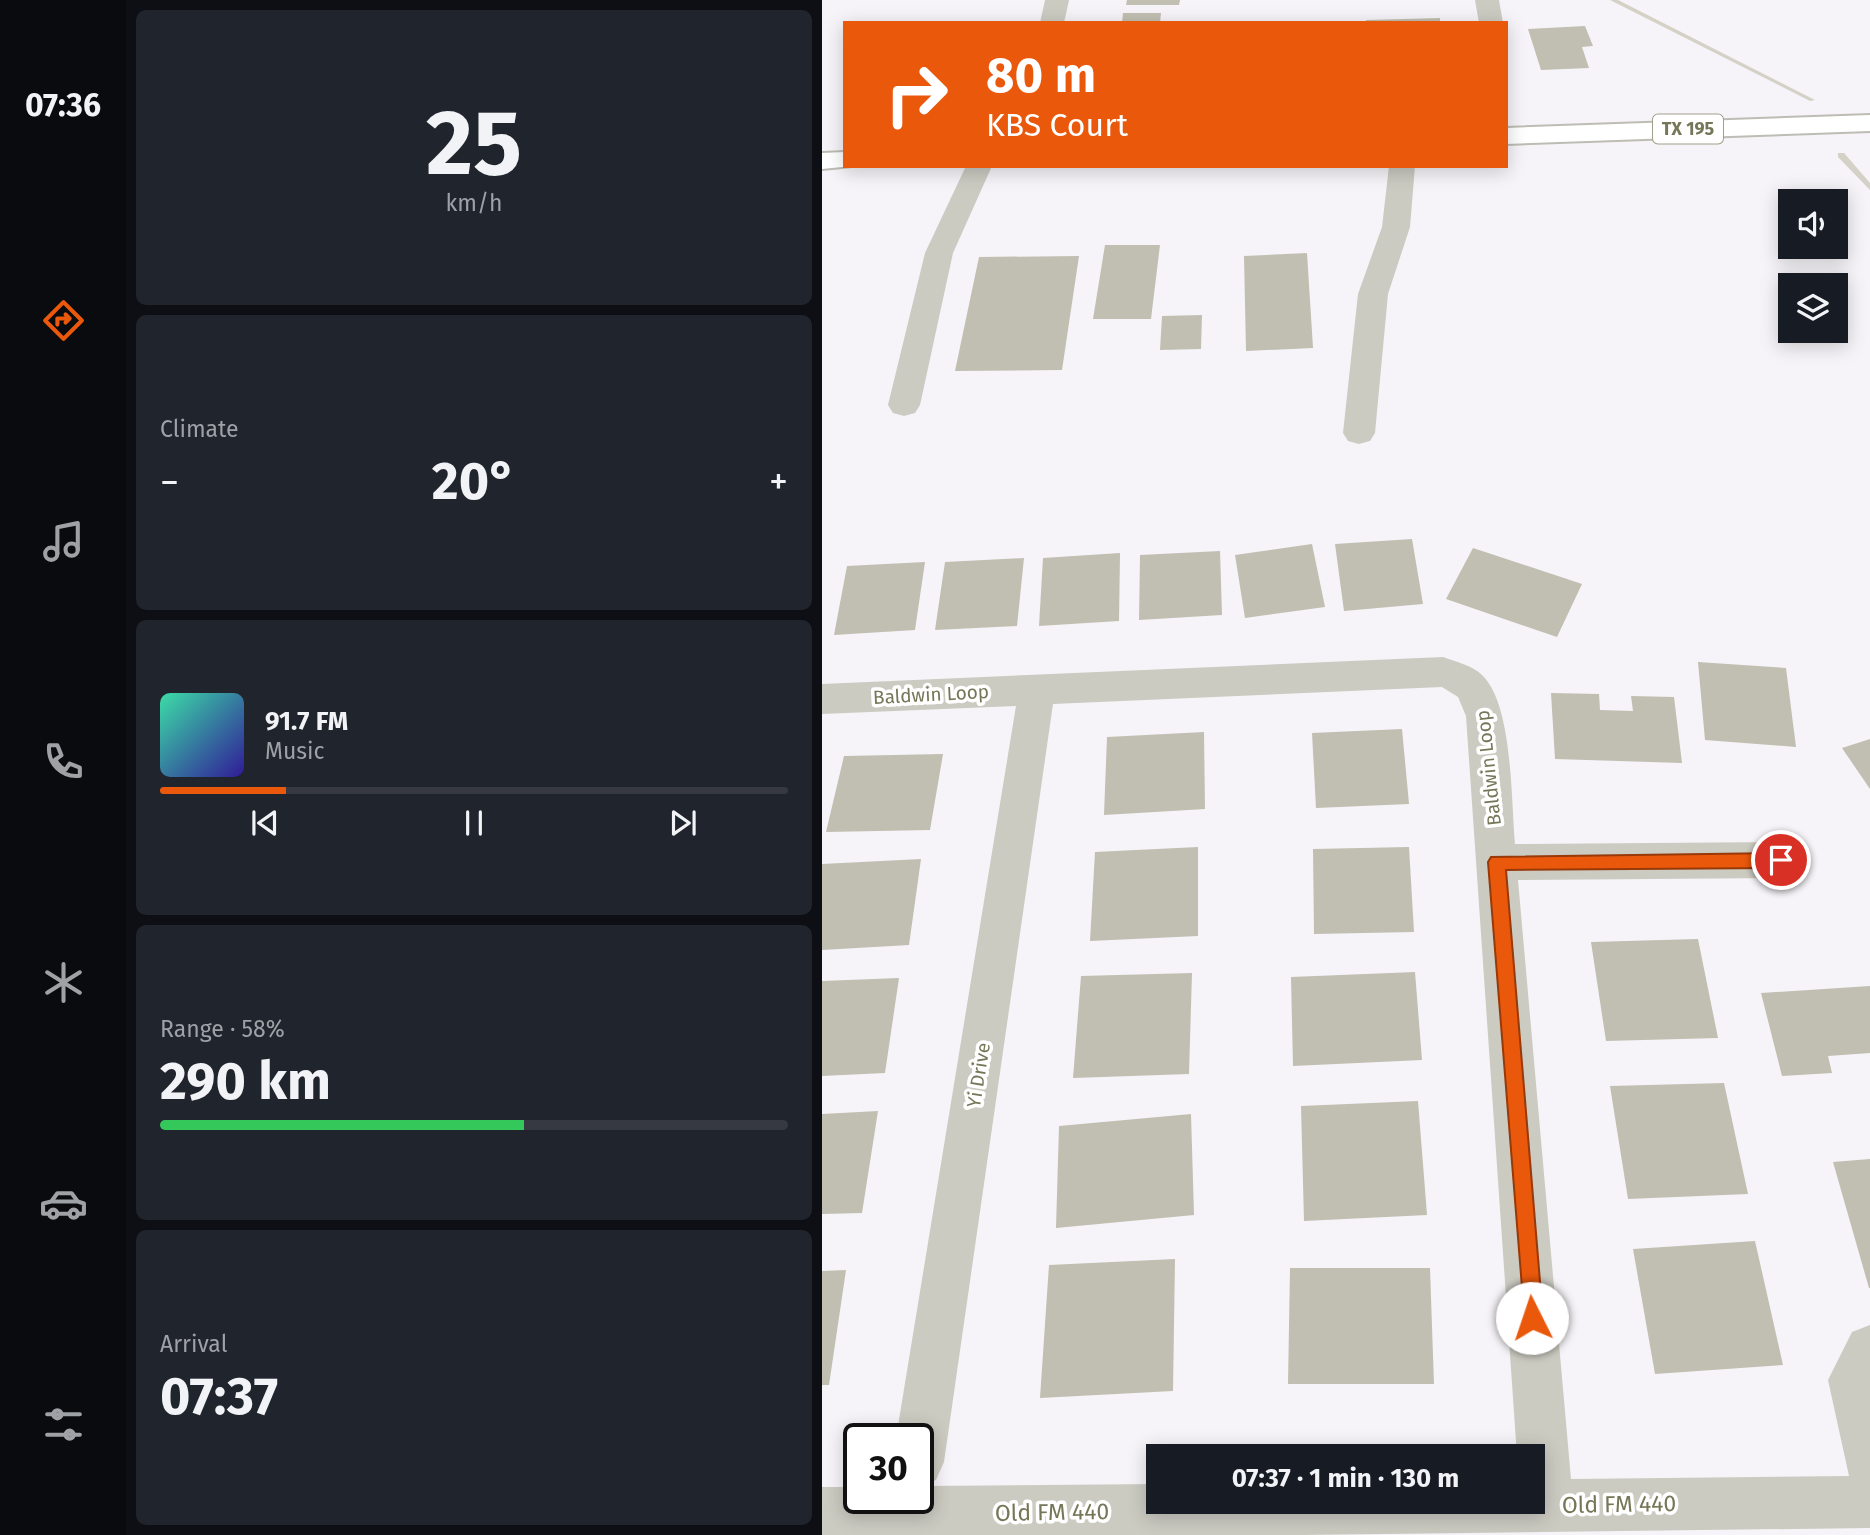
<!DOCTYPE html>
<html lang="en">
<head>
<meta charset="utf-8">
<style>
	:root { --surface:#171b24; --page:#20242c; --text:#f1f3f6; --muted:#9ea1a6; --line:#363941; --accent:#ea580c }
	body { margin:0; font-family:"Fira Sans",sans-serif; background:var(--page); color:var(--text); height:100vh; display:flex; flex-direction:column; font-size:26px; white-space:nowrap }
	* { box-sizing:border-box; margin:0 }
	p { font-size:23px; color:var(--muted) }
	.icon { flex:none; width:38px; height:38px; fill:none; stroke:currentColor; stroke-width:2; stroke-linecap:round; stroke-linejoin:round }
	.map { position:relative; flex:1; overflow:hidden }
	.sheet { display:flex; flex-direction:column; gap:10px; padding:10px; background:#0d0f14; width:696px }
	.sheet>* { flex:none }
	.top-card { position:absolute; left:21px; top:21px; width:665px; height:147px; border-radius:0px; box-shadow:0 4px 18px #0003; background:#ea580c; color:#fff; overflow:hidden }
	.buttons { position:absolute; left:956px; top:189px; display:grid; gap:14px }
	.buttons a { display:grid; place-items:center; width:70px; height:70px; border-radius:0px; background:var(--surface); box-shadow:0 4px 18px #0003; font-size:35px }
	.speed { position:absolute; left:21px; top:1423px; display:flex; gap:14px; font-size:35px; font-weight:700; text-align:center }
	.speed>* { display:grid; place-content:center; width:91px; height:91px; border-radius:50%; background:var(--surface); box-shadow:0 4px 18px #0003; line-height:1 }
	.speed .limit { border:4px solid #111; border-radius:10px; background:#fff; color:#111 }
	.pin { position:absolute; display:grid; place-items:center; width:60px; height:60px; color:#fff; margin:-30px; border:4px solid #fff; border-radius:50%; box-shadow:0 2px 7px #0007 }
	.me { position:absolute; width:77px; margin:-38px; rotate:356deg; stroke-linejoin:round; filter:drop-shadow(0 0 5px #0008) }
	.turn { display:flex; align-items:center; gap:24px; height:147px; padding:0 28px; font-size:32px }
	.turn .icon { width:91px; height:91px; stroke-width:2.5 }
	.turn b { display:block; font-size:49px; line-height:60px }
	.big { font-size:52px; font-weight:700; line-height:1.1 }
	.sheet .tile { flex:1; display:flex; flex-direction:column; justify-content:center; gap:10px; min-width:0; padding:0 24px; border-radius:10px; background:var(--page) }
	.sheet .dial { align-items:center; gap:0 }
	.dial b { font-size:91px; line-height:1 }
	.song { display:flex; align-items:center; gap:21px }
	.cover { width:84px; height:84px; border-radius:10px; background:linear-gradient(135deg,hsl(160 70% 55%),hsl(250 70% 35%)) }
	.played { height:7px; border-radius:4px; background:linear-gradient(90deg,var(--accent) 20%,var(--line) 20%) }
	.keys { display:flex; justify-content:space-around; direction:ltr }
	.heat { display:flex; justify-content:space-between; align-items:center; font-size:38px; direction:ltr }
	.charge { height:10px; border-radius:5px; background:linear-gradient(90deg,#34c759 58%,var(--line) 0) }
	.trip { position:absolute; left:324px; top:1444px; width:399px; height:70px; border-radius:0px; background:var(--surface); box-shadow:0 4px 18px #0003; font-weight:700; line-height:70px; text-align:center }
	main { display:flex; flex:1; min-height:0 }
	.menu { display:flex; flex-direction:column; width:126px; justify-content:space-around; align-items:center; background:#090b0e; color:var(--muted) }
	.menu .icon { width:49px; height:49px }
	.menu .on { color:var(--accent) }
	.menu b { font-size:32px; color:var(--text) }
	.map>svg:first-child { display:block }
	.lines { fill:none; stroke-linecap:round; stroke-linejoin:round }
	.stream { fill:#d4d2c7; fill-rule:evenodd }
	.building { fill:#c0bfb2 }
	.highway-casing { stroke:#bdbdb5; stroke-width:4 }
	.minor { fill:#cbcbc2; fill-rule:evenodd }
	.highway { fill:#fff; fill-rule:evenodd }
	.route { fill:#ea580c; stroke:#983908; stroke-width:2 }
	.labels { text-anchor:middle; stroke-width:7; stroke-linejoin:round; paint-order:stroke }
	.shield { fill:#fff; stroke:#9f9f8a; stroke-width:2 }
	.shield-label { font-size:18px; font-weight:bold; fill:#767658 }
	.street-label { font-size:19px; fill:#767658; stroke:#fff }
	.near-street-label { font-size:23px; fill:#767658; stroke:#fff }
</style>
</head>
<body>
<main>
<nav class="menu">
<b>07:36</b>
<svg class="icon on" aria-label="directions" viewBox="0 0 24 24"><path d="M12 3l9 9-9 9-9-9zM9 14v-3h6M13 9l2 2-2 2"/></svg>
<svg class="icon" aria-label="music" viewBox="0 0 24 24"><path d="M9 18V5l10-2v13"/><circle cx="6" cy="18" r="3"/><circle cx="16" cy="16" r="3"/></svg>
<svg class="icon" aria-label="phone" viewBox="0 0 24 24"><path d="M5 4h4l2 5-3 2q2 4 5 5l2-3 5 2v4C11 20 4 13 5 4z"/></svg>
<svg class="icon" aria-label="climate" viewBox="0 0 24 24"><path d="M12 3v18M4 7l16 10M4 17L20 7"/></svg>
<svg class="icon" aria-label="car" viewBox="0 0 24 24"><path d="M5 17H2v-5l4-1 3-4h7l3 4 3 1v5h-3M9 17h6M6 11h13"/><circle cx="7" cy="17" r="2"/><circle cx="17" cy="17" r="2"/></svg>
<svg class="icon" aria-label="filters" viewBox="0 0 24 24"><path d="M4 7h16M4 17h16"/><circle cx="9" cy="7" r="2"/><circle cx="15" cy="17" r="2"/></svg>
</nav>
<section class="sheet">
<div class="tile dial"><b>25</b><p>km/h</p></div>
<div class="tile"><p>Climate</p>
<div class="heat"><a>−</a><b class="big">20°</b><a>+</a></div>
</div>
<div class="tile">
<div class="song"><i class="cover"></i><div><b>91.7 FM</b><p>Music</p></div></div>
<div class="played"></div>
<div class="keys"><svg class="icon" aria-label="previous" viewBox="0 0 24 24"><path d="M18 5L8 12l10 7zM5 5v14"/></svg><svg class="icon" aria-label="pause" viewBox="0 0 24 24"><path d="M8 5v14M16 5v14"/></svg><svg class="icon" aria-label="next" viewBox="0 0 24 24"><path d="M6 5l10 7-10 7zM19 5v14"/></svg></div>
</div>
<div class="tile"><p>Range · 58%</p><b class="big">290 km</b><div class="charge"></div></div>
<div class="tile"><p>Arrival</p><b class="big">07:37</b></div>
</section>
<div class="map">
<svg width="1048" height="1535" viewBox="0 0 1048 1535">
	<rect width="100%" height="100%" fill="#f6f4f8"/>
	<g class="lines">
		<!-- stream -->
		<g class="stream">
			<path d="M788,0H796L993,100L988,101Z"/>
			<path d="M1016,153H1022L1048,183V190L1016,157Z"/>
		</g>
	</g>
	<!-- building -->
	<g class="building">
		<path d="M305,0H358L357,5H304Z"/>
		<path d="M301,13H339L338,23H300Z"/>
		<path d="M618,18V23H544V20Z"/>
		<path d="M763,26L771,46L760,47L767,68L719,70L706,29Z"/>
		<path d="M283,245H338L329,319H271Z"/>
		<path d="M485,253L491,348L424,351L422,256Z"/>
		<path d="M257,256L240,370L133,371L157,257Z"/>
		<path d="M380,315L379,349L338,350L340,316Z"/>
		<path d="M590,539L601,604L522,611L513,544Z"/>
		<path d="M490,544L503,607L423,618L413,555Z"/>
		<path d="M651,548L760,584L735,637L624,599Z"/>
		<path d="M398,551L400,615L317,620L318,555Z"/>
		<path d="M298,553L297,621L217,626L221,558Z"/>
		<path d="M202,558L195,626L113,630L123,562Z"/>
		<path d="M103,562L93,630L12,635L25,566Z"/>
		<path d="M876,662L964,668L974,747L883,740Z"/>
		<path d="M729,693L777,694L778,710L811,711L809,696L852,697L860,763L733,759Z"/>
		<path d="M580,729L587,804L494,808L490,733Z"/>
		<path d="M382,732L383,809L282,815L285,737Z"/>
		<path d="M1048,739V789L1020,748Z"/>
		<path d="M121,754L108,830L4,832L22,756Z"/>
		<path d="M376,847V936L268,941L273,852Z"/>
		<path d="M587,847L592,932L492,934L491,849Z"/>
		<path d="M99,859L87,945L0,950V864Z"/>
		<path d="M876,939L896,1038L784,1041L769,942Z"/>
		<path d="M593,972L600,1060L471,1066L469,977Z"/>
		<path d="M370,973L367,1074L251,1078L259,976Z"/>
		<path d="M77,978L63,1073L0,1076V981Z"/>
		<path d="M1048,986V1053L1006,1056L1010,1073L960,1076L939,993Z"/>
		<path d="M902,1083L926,1194L806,1199L788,1086Z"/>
		<path d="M596,1101L605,1215L482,1221L479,1106Z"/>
		<path d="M56,1111L40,1213L0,1214V1114Z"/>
		<path d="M369,1114L372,1215L234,1228L237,1126Z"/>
		<path d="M1048,1159V1288H1047L1011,1162Z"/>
		<path d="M933,1241L961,1365L833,1374L811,1249Z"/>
		<path d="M353,1259L351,1391L218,1398L227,1265Z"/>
		<path d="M468,1268H608L612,1384H466Z"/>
		<path d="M24,1270L7,1385H0V1271Z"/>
	</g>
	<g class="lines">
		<!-- highway casing -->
		<g class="highway-casing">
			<g id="highway">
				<path d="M1048,115V131L684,144V128Z"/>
				<path d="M23,152V166H30L0,169V153Z"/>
			</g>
		</g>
		<!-- minor -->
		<g class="minor">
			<path d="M223,0H247L242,23H218Z"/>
			<path d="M653,0H677L681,23H657Z"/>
			<path d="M144,166H170L131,253L98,405L93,413L82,416L71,413L66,405L103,253Z"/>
			<path d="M567,166H593L588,227L566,294L553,433L548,441L537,444L526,441L521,433L536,294L560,227Z"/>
			<path d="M621,657C634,662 650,665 660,675C691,704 689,801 693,844L959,842L973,847L979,860L973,873L959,878L696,880L749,1479L1027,1476L1006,1380L1030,1332L1048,1325V1528L481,1535H0V1487H37V1498H96V1438H74L194,706L0,714V684ZM620,687L636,697L644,716L695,1456H710V1502H336V1484L100,1486L114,1480L122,1462L231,704Z"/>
		</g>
		<!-- highway -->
		<use href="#highway" class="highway"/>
	</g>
	<!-- route -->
	<path class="route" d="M959,853L968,860L959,868L684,870L721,1318L718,1325L710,1328L703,1325L666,862L669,857Z"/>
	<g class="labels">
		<!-- shield labels -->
		<rect class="shield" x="831" y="114.5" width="70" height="29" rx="5"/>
		<g class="shield-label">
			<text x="866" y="135">TX 195</text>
		</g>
		<!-- street labels -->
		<g class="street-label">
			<text transform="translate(109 694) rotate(-3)" y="7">Baldwin Loop</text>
			<text transform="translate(666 768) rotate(-96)" y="7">Baldwin Loop</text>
			<text transform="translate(156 1075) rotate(-81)" y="7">Yi Drive</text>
		</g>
		<!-- near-street labels -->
		<g class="near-street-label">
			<text transform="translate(797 1504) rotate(-1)" y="8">Old FM 440</text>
			<text transform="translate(230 1512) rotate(-1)" y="8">Old FM 440</text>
		</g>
	</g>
</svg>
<div class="buttons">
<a><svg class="icon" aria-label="sound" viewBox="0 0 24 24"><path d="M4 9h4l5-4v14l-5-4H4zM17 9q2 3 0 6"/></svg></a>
<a><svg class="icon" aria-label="layers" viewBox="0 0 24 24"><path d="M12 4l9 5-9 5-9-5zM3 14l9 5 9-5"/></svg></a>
</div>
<div class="speed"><div class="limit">30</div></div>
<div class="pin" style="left:959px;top:860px;background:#d93025"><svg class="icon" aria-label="arrive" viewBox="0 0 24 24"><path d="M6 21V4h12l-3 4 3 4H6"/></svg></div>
<svg class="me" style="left:710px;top:1318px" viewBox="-20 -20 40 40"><circle r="19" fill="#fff"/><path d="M0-13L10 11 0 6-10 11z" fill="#ea580c"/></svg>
<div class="trip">07:37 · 1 min · 130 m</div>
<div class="top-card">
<div class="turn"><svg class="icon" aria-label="right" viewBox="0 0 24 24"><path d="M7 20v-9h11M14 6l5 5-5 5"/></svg><div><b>80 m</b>KBS Court</div></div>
</div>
</div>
</main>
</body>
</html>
